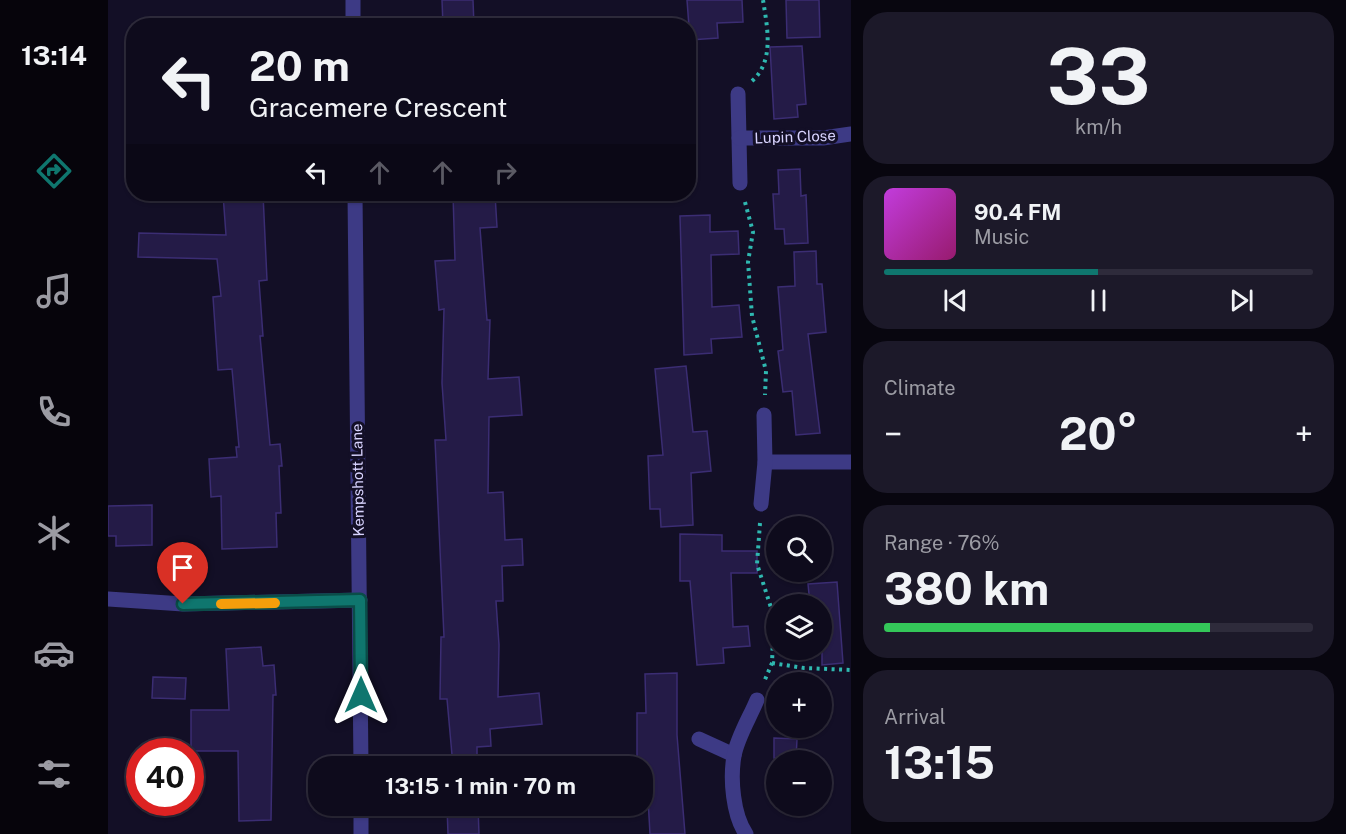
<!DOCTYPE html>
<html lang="en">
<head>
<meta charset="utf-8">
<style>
	:root { --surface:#0e0b1c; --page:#1c1929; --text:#f1f3f6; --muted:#9b9ba3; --line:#2e2b3b; --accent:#0f766e }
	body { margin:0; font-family:"Public Sans",sans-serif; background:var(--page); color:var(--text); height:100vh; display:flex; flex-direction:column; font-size:22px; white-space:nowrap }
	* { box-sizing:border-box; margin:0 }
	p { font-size:20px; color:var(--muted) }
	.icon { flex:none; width:33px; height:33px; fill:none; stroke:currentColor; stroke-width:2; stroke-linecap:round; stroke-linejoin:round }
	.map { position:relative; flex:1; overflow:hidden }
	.sheet { display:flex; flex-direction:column; gap:12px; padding:12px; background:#08060f; width:495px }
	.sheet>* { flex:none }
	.guide { position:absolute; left:18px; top:18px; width:570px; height:183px; border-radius:24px; box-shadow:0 2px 4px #0004,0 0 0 2px var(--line); background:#0e0b1c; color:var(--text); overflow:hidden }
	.buttons { position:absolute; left:658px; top:516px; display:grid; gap:12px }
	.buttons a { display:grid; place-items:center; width:66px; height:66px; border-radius:50%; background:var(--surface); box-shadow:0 2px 4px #0004,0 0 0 2px var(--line); font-size:30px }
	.speed { position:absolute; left:18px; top:738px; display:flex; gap:12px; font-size:30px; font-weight:700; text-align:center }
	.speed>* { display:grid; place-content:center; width:78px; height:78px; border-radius:50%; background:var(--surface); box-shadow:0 2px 4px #0004,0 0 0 2px var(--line); line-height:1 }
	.speed .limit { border:9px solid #d22; background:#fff; color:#111 }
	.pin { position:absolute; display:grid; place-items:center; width:51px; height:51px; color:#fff; margin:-62px -26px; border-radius:50% 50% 50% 0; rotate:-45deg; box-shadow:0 0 6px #0007 }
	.pin .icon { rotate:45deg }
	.me { position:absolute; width:66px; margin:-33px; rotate:0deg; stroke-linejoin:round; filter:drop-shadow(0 0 4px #0008) }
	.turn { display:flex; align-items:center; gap:21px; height:126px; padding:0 24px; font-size:27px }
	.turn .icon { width:78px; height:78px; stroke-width:2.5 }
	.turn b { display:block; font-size:42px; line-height:51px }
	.lanes { display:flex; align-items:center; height:57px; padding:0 24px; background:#0003; justify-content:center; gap:30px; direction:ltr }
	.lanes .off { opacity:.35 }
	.big { font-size:45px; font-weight:700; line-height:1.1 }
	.sheet .card { flex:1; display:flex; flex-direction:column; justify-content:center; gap:9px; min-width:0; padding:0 21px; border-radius:24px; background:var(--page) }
	.sheet .dial { align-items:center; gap:0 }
	.dial b { font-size:78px; line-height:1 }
	.song { display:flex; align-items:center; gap:18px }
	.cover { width:72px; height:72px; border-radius:9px; background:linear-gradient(135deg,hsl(290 70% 55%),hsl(320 70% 35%)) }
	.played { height:6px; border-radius:3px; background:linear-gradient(90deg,var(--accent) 50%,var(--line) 50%) }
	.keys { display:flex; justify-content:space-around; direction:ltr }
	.heat { display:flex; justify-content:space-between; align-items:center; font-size:33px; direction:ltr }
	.charge { height:9px; border-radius:4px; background:linear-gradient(90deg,#34c759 76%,var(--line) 0) }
	.trip { position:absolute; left:200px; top:756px; width:345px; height:60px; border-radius:24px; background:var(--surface); box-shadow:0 2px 4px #0004,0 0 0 2px var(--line); font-weight:700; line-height:60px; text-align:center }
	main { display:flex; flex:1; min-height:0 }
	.tab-bar { display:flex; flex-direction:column; width:108px; justify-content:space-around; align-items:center; background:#06040b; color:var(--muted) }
	.tab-bar .icon { width:42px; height:42px }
	.tab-bar .active { color:var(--accent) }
	.tab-bar b { font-size:27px; color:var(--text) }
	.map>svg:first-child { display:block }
	.building { fill:#241b47; stroke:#3b2d73; stroke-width:1.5 }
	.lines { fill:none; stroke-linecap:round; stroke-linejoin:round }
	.path { stroke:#2fb8b0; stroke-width:4; stroke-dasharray:3 4.5; stroke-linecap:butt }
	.minor { stroke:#3d3a85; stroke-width:15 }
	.route-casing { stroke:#0a4d48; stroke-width:15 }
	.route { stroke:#0f766e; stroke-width:10 }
	.slow { stroke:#f59e0b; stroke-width:10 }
	.labels { text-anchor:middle; stroke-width:6; stroke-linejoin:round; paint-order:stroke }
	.street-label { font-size:15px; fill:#d9d4ff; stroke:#130f26 }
</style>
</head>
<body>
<main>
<nav class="tab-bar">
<b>13:14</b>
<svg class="icon active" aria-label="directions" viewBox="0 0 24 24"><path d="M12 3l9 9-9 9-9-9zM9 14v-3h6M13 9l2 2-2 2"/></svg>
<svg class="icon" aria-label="music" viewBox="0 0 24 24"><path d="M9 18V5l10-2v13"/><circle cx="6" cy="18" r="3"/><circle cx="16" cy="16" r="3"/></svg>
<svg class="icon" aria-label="phone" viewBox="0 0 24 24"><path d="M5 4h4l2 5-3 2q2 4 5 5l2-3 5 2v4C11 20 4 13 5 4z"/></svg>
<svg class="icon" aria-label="climate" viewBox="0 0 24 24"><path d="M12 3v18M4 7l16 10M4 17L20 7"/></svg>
<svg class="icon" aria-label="car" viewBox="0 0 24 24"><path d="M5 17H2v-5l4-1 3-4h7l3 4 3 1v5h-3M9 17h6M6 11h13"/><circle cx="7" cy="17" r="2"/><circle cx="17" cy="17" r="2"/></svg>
<svg class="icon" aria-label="filters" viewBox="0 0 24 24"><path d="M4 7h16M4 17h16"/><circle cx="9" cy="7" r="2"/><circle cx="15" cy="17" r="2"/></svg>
</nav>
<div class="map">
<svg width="743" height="834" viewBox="0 0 743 834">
	<rect width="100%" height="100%" fill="#130f26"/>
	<!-- building -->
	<g class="building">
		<path d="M334,0H365L366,26H335Z"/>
		<path d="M579,0H634L635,22L609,23L610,38L582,40Z"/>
		<path d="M678,0H711L712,37L679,38Z"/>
		<path d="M694,46L698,104L689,105L690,117L666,119L662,47Z"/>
		<path d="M692,169L693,196L698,195L700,243L677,244L676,229H667L665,194H671L670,170Z"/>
		<path d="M115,194H155L159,280L151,281L155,336H152L162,445L172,444L174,466H171L173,513H168L169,547L114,549L113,496L103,497L101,459L129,457L128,447H131L124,369L110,370L105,297L113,296L109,259L30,257L31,233L118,235Z"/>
		<path d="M345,194H387L389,227L372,228L379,320H382L380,379L411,377L414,415L381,417L380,493L395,492L397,540L414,539L415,565L394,566L395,601H388L391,645L390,697L431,693L434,724L382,729L383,746L369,747V766H345L339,699H332L333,637H336L327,440H338L334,383L336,309L331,310L327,261L347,260Z"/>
		<path d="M602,215V232L630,231L631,254L603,255L604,307L631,305L634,337L603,339L604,353L576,355L572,216Z"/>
		<path d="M708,251L709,284H714L718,332L700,334L712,433L688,435L684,391L675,392L670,351L675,350L670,287L687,286L686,252Z"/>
		<path d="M578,366L585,432L599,431L603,471L583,473L585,525L553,527L552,509H542L540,456L555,455L547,369Z"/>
		<path d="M44,505V545L8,546V536H0V506Z"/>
		<path d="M572,534L614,535V551H649V573H623L625,627L640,626L642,646L615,648L616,663L589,665L582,581H572Z"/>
		<path d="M729,582L735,663L714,665V604H702L700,584Z"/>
		<path d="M153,647L155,666L166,665L168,695H165L163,820L131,821L130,751H83V710H121L118,649Z"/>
		<path d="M569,673V735L577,834H542L538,762H529V713H538L537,674Z"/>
		<path d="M45,677L78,678L77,699L44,698Z"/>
		<path d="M666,738L689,739L688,759L666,758Z"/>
		<path d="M339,806H370L371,834H340Z"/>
	</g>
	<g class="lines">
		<!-- path -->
		<g class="path">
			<path d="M644,81C667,61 659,26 655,0"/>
			<path d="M637,202L645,232L640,262L644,316L658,371L657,395"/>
			<path d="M652,523L649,564L666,617L664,663L656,682"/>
			<path d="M664,663L696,668L743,670"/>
		</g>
		<!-- minor -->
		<g class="minor">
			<path d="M245,0V26"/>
			<path d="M630,94L632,183"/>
			<path d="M631,138H715L743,134"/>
			<path d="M247,194L253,766"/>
			<path d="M657,462H743"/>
			<path d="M653,504L657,462L656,415"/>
			<path d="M0,599L75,604L252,600"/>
			<path d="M591,739L626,755"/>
			<path d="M253,806V834"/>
			<path d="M638,834C625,815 622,779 626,756C629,738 642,717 649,700"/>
		</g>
	</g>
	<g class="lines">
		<!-- route casing -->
		<g class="route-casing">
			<path id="route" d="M75,604L252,600L253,695"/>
		</g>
		<!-- route -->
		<use href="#route" class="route"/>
		<!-- slow -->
		<path class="slow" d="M113,604L167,603"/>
	</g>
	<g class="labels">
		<!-- street labels -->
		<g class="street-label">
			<text transform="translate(687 137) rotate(-2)" y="5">Lupin Close</text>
			<text transform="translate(250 480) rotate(-91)" y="5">Kempshott Lane</text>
		</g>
	</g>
</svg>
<div class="buttons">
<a><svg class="icon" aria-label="search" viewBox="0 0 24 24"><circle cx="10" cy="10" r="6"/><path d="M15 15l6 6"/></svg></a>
<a><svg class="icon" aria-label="layers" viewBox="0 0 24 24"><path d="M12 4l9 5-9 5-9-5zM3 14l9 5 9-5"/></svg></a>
<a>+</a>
<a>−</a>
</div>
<div class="speed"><div class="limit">40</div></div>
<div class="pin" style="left:75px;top:604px;background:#d93025"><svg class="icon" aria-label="arrive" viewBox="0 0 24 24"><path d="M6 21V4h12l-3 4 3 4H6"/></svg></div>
<svg class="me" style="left:253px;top:695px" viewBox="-20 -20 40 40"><path d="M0-17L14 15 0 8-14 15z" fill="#0f766e" stroke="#fff" stroke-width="4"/></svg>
<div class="trip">13:15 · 1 min · 70 m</div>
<div class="guide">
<div class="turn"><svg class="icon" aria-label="left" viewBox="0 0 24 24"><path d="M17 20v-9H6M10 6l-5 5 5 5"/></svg><div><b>20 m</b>Gracemere Crescent</div></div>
<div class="lanes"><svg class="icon" aria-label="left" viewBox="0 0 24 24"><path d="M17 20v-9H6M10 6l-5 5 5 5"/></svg><svg class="icon off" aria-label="ahead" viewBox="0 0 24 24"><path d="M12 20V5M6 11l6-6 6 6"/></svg><svg class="icon off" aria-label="ahead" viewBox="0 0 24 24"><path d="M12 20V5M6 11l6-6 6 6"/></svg><svg class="icon off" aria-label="right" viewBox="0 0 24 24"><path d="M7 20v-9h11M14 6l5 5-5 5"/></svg></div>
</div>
</div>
<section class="sheet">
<div class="card dial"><b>33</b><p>km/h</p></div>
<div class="card">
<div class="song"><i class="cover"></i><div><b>90.4 FM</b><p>Music</p></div></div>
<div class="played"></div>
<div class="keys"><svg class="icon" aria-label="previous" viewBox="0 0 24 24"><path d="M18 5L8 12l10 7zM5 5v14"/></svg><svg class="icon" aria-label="pause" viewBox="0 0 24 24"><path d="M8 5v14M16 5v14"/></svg><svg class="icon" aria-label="next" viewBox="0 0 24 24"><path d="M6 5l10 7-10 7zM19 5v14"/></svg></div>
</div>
<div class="card"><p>Climate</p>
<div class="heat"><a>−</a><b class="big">20°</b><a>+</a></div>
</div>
<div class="card"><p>Range · 76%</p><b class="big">380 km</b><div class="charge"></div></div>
<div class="card"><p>Arrival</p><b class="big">13:15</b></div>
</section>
</main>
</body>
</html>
